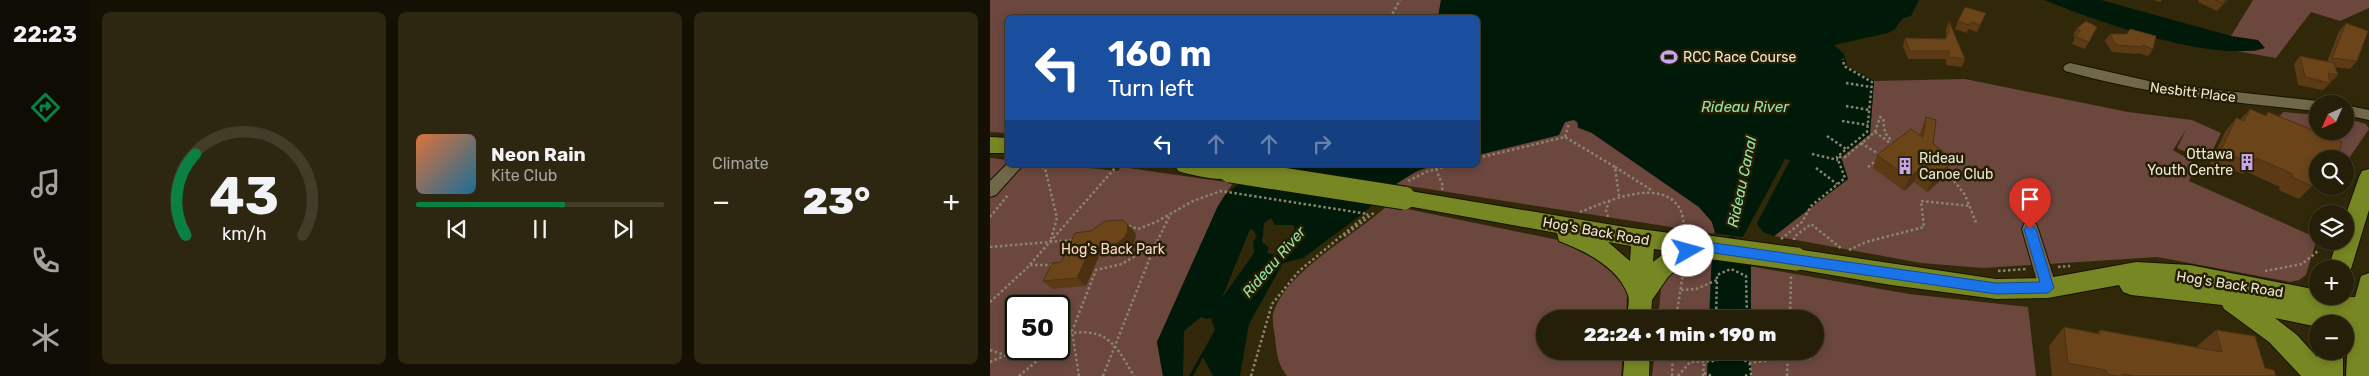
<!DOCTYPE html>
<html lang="en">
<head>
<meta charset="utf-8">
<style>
	:root { --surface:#251e08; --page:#2d2712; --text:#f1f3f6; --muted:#a3a29c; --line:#423c29; --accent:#0b8043 }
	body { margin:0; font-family:Rubik,sans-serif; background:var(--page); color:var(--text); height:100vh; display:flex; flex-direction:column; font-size:19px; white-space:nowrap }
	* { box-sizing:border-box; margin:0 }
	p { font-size:16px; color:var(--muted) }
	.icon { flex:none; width:28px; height:28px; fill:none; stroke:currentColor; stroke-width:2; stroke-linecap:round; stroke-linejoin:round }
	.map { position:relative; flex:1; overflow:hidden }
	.side { display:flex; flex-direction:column; gap:12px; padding:12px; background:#141004; width:900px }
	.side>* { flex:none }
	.top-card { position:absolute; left:15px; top:15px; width:475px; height:152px; border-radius:8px; box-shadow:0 2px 8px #0003,0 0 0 1px var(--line); background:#1a4fa0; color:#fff; overflow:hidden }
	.needle { width:32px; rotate:225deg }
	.fabs { position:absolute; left:1319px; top:95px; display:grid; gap:10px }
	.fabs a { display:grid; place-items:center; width:45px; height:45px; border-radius:50%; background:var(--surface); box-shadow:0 2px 8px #0003,0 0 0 1px var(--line); font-size:25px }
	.speed { position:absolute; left:15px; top:295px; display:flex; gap:10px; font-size:25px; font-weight:700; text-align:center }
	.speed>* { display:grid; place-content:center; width:65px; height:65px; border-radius:50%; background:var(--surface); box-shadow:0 2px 8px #0003,0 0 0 1px var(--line); line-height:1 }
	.speed .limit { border:2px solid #111; border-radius:8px; background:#fff; color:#111 }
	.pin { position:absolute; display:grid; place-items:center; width:42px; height:42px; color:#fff; margin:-51px -21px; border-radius:50% 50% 50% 0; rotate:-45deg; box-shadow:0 0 5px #0007 }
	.pin .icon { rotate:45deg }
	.me { position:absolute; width:55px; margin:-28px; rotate:83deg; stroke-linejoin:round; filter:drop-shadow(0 0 4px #0008) }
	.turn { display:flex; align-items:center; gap:18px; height:105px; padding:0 20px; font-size:22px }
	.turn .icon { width:65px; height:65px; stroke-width:2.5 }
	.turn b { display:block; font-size:35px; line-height:42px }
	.lanes { display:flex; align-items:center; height:48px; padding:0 20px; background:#0003; justify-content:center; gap:25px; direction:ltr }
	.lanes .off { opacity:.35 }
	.big { font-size:38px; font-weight:800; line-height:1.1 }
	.side .widget { flex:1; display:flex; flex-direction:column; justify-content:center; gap:8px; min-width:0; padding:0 18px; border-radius:8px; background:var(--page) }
	.side .dial { align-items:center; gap:0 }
	.dial svg { height:130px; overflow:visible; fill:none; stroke:var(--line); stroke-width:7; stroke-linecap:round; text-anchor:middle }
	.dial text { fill:var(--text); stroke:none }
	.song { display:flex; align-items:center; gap:15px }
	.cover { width:60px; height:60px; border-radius:8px; background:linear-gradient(135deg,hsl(20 70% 55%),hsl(200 70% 35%)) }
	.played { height:5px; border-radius:2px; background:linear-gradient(90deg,var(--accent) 60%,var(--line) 60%) }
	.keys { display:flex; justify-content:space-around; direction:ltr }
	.heat { display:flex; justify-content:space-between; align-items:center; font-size:28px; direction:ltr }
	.side .tiles { flex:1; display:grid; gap:12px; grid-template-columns:repeat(3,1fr) }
	.trip { position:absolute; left:546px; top:310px; width:288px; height:50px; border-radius:25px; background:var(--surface); box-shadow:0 2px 8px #0003,0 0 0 1px var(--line); font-weight:800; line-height:50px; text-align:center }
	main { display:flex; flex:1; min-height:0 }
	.tabs { display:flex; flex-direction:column; width:90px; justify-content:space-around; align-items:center; background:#0f0c03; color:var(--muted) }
	.tabs .icon { width:35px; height:35px }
	.tabs .on { color:var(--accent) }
	.tabs b { font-size:22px; color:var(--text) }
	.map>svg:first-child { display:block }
	.green { fill:#6b473e; fill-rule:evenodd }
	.water { fill:#001909; fill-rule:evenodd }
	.pier { fill:#31280a }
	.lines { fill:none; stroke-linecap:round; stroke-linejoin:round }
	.canal { fill:#001909; fill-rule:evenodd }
	.minor-casing { stroke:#171100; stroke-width:2 }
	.major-casing { stroke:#171100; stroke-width:2 }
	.path { stroke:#8c856e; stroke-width:2.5; stroke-dasharray:2.5 2.5; stroke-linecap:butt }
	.minor { fill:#716849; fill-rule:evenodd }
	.major { fill:#778723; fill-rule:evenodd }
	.major-bridge-casing { stroke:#171100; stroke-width:25; stroke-linecap:butt }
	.major-bridge { stroke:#778723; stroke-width:23 }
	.wall { fill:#5d3a16 }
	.shaded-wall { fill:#4c3012 }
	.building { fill:#6c441a; stroke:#4c3012 }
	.route { fill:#1a73e8; stroke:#114b97 }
	.labels { text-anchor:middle; stroke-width:5; stroke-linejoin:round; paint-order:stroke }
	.poi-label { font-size:14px; fill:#ece7d6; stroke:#271f02; text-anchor:start }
	.street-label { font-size:14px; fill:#ece7d6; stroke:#271f02 }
	.park-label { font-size:14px; fill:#fcd7cd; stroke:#271f02 }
	.water-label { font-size:15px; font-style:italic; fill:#93e2ac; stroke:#271f02 }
</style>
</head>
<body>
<main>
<nav class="tabs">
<b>22:23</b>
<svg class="icon on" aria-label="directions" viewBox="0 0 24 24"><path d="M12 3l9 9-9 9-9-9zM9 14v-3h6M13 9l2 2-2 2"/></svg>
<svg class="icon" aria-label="music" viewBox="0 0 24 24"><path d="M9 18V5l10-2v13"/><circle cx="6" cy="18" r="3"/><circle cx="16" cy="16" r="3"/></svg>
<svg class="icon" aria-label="phone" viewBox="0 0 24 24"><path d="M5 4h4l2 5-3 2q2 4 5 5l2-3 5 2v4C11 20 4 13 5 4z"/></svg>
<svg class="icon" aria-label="climate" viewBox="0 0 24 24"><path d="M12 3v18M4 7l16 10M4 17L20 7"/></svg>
</nav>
<section class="side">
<div class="tiles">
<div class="widget dial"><svg viewBox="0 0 100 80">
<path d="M14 69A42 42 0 1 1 86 69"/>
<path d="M14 69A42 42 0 0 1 20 19" stroke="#0b8043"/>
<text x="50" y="56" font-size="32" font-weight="700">43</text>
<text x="50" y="72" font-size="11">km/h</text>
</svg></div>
<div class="widget">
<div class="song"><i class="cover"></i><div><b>Neon Rain</b><p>Kite Club</p></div></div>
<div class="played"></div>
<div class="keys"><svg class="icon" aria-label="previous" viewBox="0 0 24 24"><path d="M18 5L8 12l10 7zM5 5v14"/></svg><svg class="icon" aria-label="pause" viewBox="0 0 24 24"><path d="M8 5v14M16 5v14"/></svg><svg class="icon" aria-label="next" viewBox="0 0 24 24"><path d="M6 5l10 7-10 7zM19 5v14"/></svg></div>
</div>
<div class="widget"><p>Climate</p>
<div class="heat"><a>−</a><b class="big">23°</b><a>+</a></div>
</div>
</div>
</section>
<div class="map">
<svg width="1379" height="376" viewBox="0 0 1379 376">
	<rect width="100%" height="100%" fill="#31280a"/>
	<!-- green -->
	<g class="green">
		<path d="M0,0H451L448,18H18L17,133L0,132Z"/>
		<path d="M1263,0H1379V8L1350,21L1321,12L1286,58L1246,51H1265L1275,48L1241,36Z"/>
		<path d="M975,79L1138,112L1202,120L1231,133L1217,162L1187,148L1196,130L1183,150L1206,164L1199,181L1327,238L1316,275L1309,280L1300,282L1167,257L993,268L931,263L784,236L858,179L851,158L880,134L884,81Z"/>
		<path d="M1293,112L1327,115L1328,131H1355V118L1376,124L1379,129L1355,164V159H1342L1283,125Z"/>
		<path d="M582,119L587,121L588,128L602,133L709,207L722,222L726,234L406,184C440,162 448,165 488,165V155L569,135L574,123Z"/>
		<path d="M0,158L17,160L18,165H71L128,171L131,167L243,183L228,206L167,342L173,376H0ZM26,306H69V349H26Z"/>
		<path d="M398,205L573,241L599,248L630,273L637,294L636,319H555V351H633L631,376H297C287,362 287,354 285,337C284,330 282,321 283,314C295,271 366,235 398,205Z"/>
		<path d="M698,258L727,261L723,319H668L672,278Z"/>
		<path d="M753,265L919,294L1038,307L1046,376H752V351H825V319H752Z"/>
		<path d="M665,351H721V376H662Z"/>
	</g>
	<!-- water -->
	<g class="water">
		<path d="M451,0H929L921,16L912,19L905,29L898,33L844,45L854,54L857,66L884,81L880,134L851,157L858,179L784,236L773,232L766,223L761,222L753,237V255L730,252L722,222L709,207L602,133L588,127V123L584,120L575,122L569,135L488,155V18H448Z"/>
		<path d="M1054,0H1111L1241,36L1268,40L1275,48C1221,63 1107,21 1054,0Z"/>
		<path d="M272,165H445L428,170L406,184L371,215L313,258L293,263L259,324L250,376H223L213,357L203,376H199L225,330L221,318L216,319L211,317L194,331L193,376H173L167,342L228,206L235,195ZM281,218L285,225H304L305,229L286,255L277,253L279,248L272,242L274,223ZM260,229L264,231L267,237L263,241L264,253L232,298Z"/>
	</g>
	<!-- pier -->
	<path class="pier" d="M795,159L800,160L765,227L763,225L756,238V255L728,253L723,233L753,237Z"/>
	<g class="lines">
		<!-- canal -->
		<g class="canal">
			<path d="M741,236L747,238L749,248L759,250L761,255V319H719L722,252L724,247L733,246L735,238Z"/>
			<path d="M718,351H761V376H717Z"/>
		</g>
		<!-- minor casing -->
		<g class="minor-casing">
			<g id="minor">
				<path d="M1080,63L1172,84L1328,101L1334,104H1328V111C1242,102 1158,95 1075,71L1073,68L1075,65Z"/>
				<path d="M1355,105L1379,110V120L1355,115Z"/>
				<path d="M18,163V165H33L6,195L0,197V181Z"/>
				<path d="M1040,222L1046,224L1048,229L1067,288L1064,293L1058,296L1052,293L1049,288L1032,229L1034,224Z"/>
			</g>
		</g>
		<!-- major casing -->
		<g class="major-casing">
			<g id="major">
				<path d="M0,137L18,138V153H0Z"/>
				<path d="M185,165H246L250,171L247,177C231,182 204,176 188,171Z"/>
				<path d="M1379,169V210L1361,269L1355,277V269H1338L1347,241H1355V217L1369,177L1372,171Z"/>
				<path d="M414,190L635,227L710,237L718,239L721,246L718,253L689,267L678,277L662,300L661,319H637C637,312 640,302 638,295C628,267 595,251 569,241L567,233L406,204L403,198L406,192ZM618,242L641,246L640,261ZM664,249L677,251L663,262Z"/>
				<path d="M806,249L1006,279L1058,278L1146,262L1200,265L1328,290V296L1365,297L1371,276L1379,273V376H1356L1358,334L1355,333V324H1328V327L1285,318L1307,335L1327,357L1328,351H1353V376H1311L1279,342L1234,309L1232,305L1141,295L1133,292L1129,285L1058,298L1006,299L901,285L806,269L798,266L795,259L798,252Z"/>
				<path d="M635,351H660L659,376H633Z"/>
			</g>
		</g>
		<!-- path -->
		<g class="path">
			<path d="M400,18L410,0"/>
			<path d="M856,83L881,87"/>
			<path d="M856,106L879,110"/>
			<path d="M852,121L878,125"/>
			<path d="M885,132L890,117L893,118L895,133L902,141"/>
			<path d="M837,136L856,149"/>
			<path d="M575,137L579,123"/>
			<path d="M871,143L890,155"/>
			<path d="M822,154L848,160"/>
			<path d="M849,157H855L885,132L903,145"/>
			<path d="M488,158L575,137L625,167L629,196"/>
			<path d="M47,165L55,168L67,218L61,239"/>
			<path d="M625,167L663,191"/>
			<path d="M878,167L888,159"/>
			<path d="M826,168L847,184"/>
			<path d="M446,169L453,186L452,190"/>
			<path d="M955,169L975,195L987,225"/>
			<path d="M418,181L436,172L461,165"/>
			<path d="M590,212C616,202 671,176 690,209C693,215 693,222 695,228"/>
			<path d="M0,217L18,195"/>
			<path d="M618,217L616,210L620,199"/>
			<path d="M134,224L148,229L166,222L203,201L231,191L378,214"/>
			<path d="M354,236L385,212"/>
			<path d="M791,239L812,222L821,206L855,178L847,157L877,132L882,82L854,66L853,59"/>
			<path d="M804,240V237L821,224L852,249"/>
			<path d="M0,247L83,240"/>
			<path d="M859,250L876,242L934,227L931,201L981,206"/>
			<path d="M40,265H62"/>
			<path d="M1068,267L1080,266"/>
			<path d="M1008,271L1037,269"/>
			<path d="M1275,271L1312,264L1328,251"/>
			<path d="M691,290L706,289L727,280"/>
			<path d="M0,302L36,269L126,167"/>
			<path d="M687,313L693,319"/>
			<path d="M686,319L693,273"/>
			<path d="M726,319L727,275L741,269L756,276L757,319"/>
			<path d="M800,319L801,275"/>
			<path d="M1324,333V344"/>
			<path d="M69,335C116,326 123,340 144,376"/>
			<path d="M69,343L81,332"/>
			<path d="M0,350L15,355"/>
			<path d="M719,359L720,351"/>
			<path d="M0,362L30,349"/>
			<path d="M714,373L722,376"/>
			<path d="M29,376L61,349"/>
			<path d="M89,376L82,331L106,270L132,264L166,243"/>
			<path d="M113,376L163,250L180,215"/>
			<path d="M261,376L282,304L309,271L378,214"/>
			<path d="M682,376L683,351"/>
			<path d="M688,376L700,362L725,361L740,355L761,363L798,357L821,358"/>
			<path d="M713,376L715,351"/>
			<path d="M755,376L761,374L758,351"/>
			<path d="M797,376L798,351"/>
		</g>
		<!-- minor -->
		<use href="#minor" class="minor"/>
		<!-- major -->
		<use href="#major" class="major"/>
		<!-- major-bridge casing -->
		<g class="major-bridge-casing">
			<g id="major-bridge">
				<path d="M240,171L414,198"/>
				<path d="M710,246L806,259"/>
			</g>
		</g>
		<!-- major-bridge -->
		<use href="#major-bridge" class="major-bridge"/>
	</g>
	<!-- wall -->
	<g class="wall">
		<path d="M1163,0H1172L1171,2Z"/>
		<path d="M1209,0H1238L1227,11L1208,2Z"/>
		<path d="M996,13L987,32L978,29L977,33L965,29L968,21Z"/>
		<path d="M959,21L975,59L972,67L956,65V59H918L913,46L915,38L955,39L956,37V29Z"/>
		<path d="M1356,23L1367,61L1360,69L1345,67L1348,75L1333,90L1308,85L1304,64L1310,56L1337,62L1349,31Z"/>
		<path d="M1107,27L1095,49L1082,44L1085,37L1083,36L1087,28Z"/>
		<path d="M1120,34L1163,49L1158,56L1148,53L1147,54L1122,52L1115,41Z"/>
		<path d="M1260,109L1275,115L1278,112L1347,159H1328V173H1327L1322,186L1309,199L1289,190L1290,187L1255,171L1253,174L1246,171L1243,174L1220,164L1235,132L1246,118L1250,120Z"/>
		<path d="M936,117L943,144L949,159L959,165L953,178L937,192L924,182L914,191L883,168L887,155L930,135L931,130Z"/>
		<path d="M137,224L145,232L146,237L143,244L128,255L109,256L96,286L62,289L53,281L71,262Z"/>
		<path d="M1074,327L1107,333L1110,330L1206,347L1226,330L1275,368L1286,376H1062L1059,346Z"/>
	</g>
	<!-- shaded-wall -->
	<g class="shaded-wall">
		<path d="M1236,0H1238L1227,11L1233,3Z"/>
		<path d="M953,151L948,163L945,156Z"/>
		<path d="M959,165L953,178L937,192L942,179Z"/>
		<path d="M929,169L924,182L914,191L919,178Z"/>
		<path d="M137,224L145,232L146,237L143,244L128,255L120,248Z"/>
		<path d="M100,249L109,256L96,286L87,278Z"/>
	</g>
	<!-- building -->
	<g class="building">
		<path d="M1225,0H1236L1233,3Z"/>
		<path d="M975,7L996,13L990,25L981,22L979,25L968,21Z"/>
		<path d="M959,21L975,59L959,57V51H920L915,38L955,39L959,32Z"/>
		<path d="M1096,21L1107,27L1099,42L1086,37L1090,30L1087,28Z"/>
		<path d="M1356,23L1378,31L1367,61L1342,58Z"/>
		<path d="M1140,29L1166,36L1163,49L1152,45V47L1126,45L1120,34H1137Z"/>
		<path d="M1310,56L1344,63L1348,75L1338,73L1340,83L1315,77Z"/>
		<path d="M1260,109L1276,116L1278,112L1352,142L1347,159H1338L1333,157L1332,159H1328V171L1322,186L1302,177L1303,174L1266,158L1265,161L1256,157L1254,161L1231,150L1246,118L1254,121Z"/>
		<path d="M936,117L946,120L943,144L953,151L945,156L959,165L942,179L929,169L919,178L887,155L921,129L933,137Z"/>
		<path d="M132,220L137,224L138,230L135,237L120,248L100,249L87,278L53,281L62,263L71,262L85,233L101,231L115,221Z"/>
		<path d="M1074,327L1110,334V330L1232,352L1226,330L1265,336L1275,368L1284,370L1286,376H1144L1133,374V376H1126L1117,374L1116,370L1078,363Z"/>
	</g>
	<!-- route -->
	<path class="route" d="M1040,224L1046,229L1064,288L1058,293L1006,294L710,251L698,256L692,251L694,247L710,241L1006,283L1050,282L1034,229Z"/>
	<!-- icons -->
	<defs>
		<g id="stadium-bare" transform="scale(1.35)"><path d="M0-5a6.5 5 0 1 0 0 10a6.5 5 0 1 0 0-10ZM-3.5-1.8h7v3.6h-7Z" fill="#c8a6ef" stroke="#271f02" stroke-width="2.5" paint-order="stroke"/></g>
		<g id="building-bare" transform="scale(1.35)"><path d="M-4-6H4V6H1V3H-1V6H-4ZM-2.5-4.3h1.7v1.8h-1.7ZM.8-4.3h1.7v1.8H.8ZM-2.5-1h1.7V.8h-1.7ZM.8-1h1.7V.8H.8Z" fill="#c8a6ef" stroke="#271f02" stroke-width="2.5" paint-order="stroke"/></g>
	</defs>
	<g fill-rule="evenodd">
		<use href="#stadium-bare" x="679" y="57"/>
		<use href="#building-bare" x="1257" y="162"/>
		<use href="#building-bare" x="915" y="166"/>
	</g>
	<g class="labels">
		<!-- poi labels -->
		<g class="poi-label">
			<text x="693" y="62">RCC Race Course</text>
			<text x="1243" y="159" text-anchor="end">Ottawa<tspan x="1243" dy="16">Youth Centre</tspan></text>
			<text x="929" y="163">Rideau<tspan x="929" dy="16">Canoe Club</tspan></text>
		</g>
		<!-- street labels -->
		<g class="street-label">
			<text transform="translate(1203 92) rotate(7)" y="5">Nesbitt Place</text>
			<text transform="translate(606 231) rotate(10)" y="5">Hog's Back Road</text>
			<text transform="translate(1240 284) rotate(9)" y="5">Hog's Back Road</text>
		</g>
		<!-- park labels -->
		<g class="park-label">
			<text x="123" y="254">Hog's Back Park</text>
		</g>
		<!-- water labels -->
		<g class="water-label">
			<text x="755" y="112">Rideau River</text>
			<text transform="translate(752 182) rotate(-78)" y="5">Rideau Canal</text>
			<text transform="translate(284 262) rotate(-49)" y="5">Rideau River</text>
		</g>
	</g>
</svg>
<div class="fabs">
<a><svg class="needle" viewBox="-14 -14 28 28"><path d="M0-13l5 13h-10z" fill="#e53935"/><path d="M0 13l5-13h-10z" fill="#a3a29c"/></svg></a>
<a><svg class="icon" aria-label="search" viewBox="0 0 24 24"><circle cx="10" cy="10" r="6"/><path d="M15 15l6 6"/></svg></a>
<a><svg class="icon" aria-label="layers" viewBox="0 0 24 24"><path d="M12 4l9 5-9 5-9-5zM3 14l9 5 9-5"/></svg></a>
<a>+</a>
<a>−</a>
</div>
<div class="speed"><div class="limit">50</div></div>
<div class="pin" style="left:1040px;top:229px;background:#d93025"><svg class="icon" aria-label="arrive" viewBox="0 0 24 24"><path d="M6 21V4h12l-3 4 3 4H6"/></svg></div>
<svg class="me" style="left:698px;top:251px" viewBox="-20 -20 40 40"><circle r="19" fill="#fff"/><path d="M0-13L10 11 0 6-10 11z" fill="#1a73e8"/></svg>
<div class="trip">22:24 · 1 min · 190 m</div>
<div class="top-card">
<div class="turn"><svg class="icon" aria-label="left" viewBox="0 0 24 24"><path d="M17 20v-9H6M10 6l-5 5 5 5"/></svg><div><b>160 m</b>Turn left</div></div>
<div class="lanes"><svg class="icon" aria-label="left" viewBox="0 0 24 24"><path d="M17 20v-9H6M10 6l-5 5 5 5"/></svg><svg class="icon off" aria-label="ahead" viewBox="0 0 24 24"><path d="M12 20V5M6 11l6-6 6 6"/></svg><svg class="icon off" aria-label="ahead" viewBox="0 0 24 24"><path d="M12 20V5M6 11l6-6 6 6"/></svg><svg class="icon off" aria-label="right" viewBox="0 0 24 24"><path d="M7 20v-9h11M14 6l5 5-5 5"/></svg></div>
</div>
</div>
</main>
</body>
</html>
